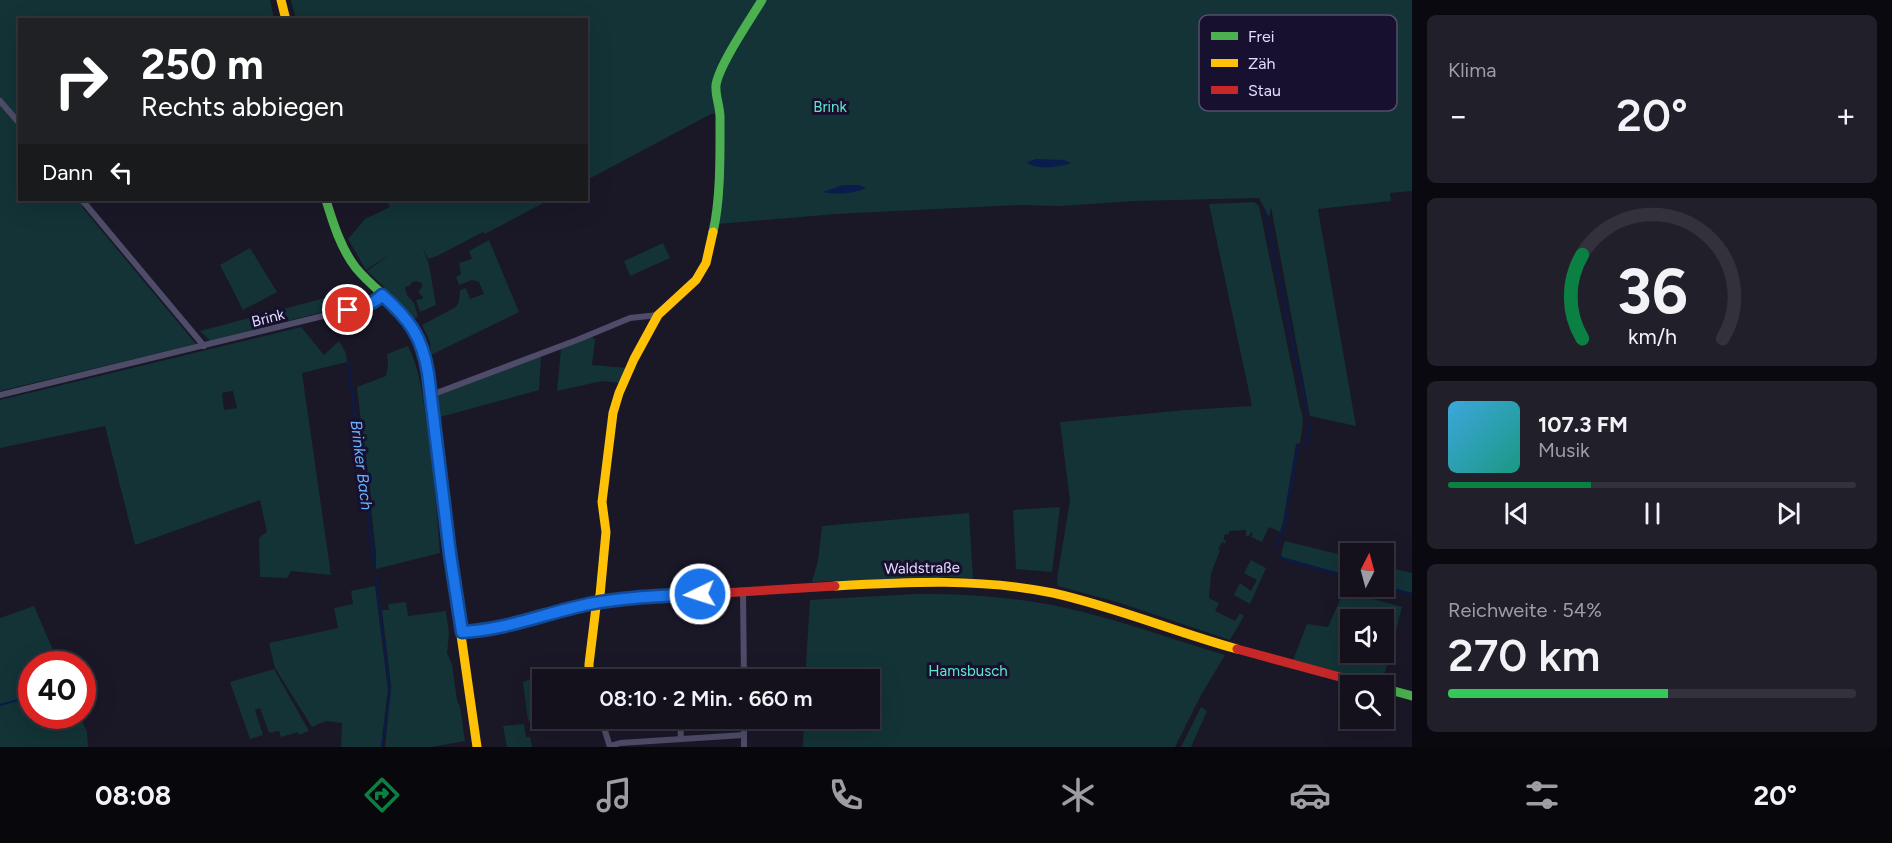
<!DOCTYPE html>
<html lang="de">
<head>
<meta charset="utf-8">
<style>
	:root { --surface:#14111d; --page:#211f2a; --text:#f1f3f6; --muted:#9d9da4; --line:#33313b; --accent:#0b8043 }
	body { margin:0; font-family:Figtree,sans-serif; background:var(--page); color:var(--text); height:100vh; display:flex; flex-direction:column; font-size:22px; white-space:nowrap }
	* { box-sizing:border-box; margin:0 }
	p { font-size:20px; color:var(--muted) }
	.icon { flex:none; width:33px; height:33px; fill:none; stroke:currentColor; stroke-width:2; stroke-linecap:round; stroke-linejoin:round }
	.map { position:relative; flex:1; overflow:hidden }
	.panel { display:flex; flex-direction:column; gap:15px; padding:15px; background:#0b0910; width:480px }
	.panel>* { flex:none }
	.hud { position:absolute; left:18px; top:18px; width:570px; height:183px; border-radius:0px; box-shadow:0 6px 24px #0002,0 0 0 2px var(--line); background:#202124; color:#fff; overflow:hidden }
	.needle { width:39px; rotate:6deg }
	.buttons { position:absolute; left:1340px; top:543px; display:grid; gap:12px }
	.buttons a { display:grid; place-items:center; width:54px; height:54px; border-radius:0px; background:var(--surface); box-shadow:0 6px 24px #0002,0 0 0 2px var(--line); font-size:30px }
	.speed { position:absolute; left:18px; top:651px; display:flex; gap:12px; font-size:30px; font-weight:700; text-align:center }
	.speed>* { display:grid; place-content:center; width:78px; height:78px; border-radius:50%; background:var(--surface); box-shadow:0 6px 24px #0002,0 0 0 2px var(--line); line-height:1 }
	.speed .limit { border:9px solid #d22; background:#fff; color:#111 }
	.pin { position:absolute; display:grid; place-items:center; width:51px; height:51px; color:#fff; margin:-26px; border:3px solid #fff; border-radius:50%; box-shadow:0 2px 6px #0007 }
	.me { position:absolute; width:66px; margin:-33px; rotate:266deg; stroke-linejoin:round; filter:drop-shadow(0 0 4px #0008) }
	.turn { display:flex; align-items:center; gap:21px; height:126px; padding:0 24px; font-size:27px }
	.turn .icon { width:78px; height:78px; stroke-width:2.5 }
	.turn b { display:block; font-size:42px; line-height:51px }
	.then { display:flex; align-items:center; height:57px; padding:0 24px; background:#0003; gap:12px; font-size:22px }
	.big { font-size:45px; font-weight:600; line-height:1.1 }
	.panel .widget { flex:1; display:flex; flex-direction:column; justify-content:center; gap:9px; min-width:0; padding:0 21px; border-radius:9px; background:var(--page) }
	.panel .dial { align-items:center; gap:0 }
	.dial svg { height:156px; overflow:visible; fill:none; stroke:var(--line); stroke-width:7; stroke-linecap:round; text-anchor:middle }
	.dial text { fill:var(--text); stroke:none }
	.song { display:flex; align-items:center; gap:18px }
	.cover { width:72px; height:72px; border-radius:9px; background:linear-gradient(135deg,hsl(200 70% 55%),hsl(170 70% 35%)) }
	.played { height:6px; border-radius:3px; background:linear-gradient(90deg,var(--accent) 35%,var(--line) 35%) }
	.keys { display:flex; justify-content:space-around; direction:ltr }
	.heat { display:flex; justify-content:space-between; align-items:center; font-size:33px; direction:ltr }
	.charge { height:9px; border-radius:4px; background:linear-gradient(90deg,#34c759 54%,var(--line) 0) }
	.trip { position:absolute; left:532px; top:669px; width:348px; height:60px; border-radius:0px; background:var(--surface); box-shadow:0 6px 24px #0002,0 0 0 2px var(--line); font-weight:600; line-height:60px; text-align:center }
	.tabs { display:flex; height:96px; justify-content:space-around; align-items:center; background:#08070c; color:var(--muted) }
	.tabs .icon { width:42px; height:42px }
	.tabs .on { color:var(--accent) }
	.tabs b { font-size:27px; color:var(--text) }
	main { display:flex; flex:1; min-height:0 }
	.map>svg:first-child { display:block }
	.green { fill:#133336; fill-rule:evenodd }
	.water { fill:#091c4b }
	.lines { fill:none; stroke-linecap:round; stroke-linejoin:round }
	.stream { stroke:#091c4b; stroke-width:2 }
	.street { stroke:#4e4c68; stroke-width:6 }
	.fast { stroke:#4caf50; stroke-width:9 }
	.slow { stroke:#ffc107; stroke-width:9 }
	.jam { stroke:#c62828; stroke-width:9 }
	.route-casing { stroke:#114b97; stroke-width:15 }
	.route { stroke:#1a73e8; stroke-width:10 }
	.labels { text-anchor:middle; stroke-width:6; stroke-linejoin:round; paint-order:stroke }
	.park-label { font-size:15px; fill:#5fe9ce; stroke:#17102e }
	.street-label { font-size:15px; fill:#e2dcff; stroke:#17102e }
	.water-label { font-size:16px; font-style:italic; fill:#6ab2ff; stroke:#17102e }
	.key { fill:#17102e; stroke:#544d6d; stroke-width:1.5 }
	.key-label { font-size:16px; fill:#e2dcff }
</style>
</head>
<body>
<main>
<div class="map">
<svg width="1412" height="747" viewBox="0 0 1412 747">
	<rect width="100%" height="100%" fill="#1a1727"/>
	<!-- green -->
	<g class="green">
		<path d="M0,0H270L274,19L20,20V200H90L82,207L196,344L0,391Z"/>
		<path d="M291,0H759L723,59L716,114H711L587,180L586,20L296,19Z"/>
		<path d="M765,0H1412V191L1390,193L1391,201L1318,209L1356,426L1310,416L1271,207L1269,217L1259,198L1135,201L1059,206L1020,205L836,214L718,224L723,178L717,80Z"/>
		<path d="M386,200H549L485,234L483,232L437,256L428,259L422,245L429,265L436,305L420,312L416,300L422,299L423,297L418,292L422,287V283L416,281L412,282L409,286L405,287L407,295L414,303L418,317L412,319L398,300L367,271L392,253L366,270L348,239L365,219L390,207Z"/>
		<path d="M1254,202L1259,206L1300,407C1305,418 1302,431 1300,443L1296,444L1283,522L1280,532L1269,527L1262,542L1251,537L1253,534L1251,532L1249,536H1246V530L1229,531V534L1224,535V540H1226L1225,544L1222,542L1218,549L1220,550L1211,574L1209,598L1219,603L1215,611L1235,621L1240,613L1244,616L1230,640L1117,602L1058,586L1057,579L1070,501L1060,422L1186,410L1252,406L1209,204Z"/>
		<path d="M489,240L519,312L431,355L430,342L422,325L456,307L459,301L460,290L466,288L470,299L484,294L479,282L472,280L459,285L456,277L461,274L459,263L472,259L469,251Z"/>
		<path d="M663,243L670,258L630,276L624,261Z"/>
		<path d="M250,248L277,292L243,310L220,265Z"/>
		<path d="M361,287L367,293L361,302L210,341L200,331L336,295Z"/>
		<path d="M301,327L324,355L339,341L346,353L347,362L302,373L331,575L291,571L287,578L260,577L259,539L261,536L267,532L260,500L135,545L105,426L0,448V400ZM232,391H233L237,408L224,410L222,393Z"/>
		<path d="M592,337L595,340L592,365L628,368L620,383L602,381L557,391L561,349Z"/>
		<path d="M408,346C421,372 423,399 427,427C433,469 437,511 440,553L376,569V552L357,387L386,376L388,366L387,354Z"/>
		<path d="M541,356L539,390L440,417L437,395Z"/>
		<path d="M1060,507L1052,572L1016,569L1013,510Z"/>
		<path d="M969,513L973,578L943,577L812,582L818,560L822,526Z"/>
		<path d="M1285,541L1350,557V576L1282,557L1281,554Z"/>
		<path d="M1251,560L1266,568L1250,604L1234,595L1240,583L1251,591L1257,580L1244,573Z"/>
		<path d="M1383,566L1412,573V593L1383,585Z"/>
		<path d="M375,586L388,689L381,747H341L342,723L326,721L312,727L275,668L269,643L338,628L334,608L353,604L351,591Z"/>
		<path d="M1344,591L1402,607L1382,684L1293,660L1307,624L1328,627ZM1350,620H1383V652H1350Z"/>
		<path d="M914,594C971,593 1027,598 1083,612C1131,624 1178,641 1225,655L1201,695L1175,747H803L804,719L870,718V680L805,679L810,600Z"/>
		<path d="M406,602L408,616L446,611L449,634L447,653L452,664L457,700L460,707L465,741L432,747H385L391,686L382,610H389L388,604Z"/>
		<path d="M34,606L59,664H32V716H80L87,732L88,747H0V618Z"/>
		<path d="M274,669L309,731L299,735L298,732L281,737L279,731L269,733L260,708L255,710L263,735L250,739L230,682Z"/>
		<path d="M552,673L554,679L543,680V718L528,721L523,682L542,674Z"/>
		<path d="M1201,707L1207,711L1191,747H1181Z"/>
		<path d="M524,724L526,737H530L532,747H507L503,726Z"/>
	</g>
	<!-- water -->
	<g class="water">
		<path d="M1036,159L1064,160L1071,163C1060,167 1036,171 1027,162Z"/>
		<path d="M843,185H859L866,188C852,194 838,195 823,192Z"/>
	</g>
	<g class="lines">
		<!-- stream -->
		<g class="stream">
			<path d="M1265,210L1307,412"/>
			<path d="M348,362L375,567"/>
			<path d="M1306,446L1311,423"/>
			<path d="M1288,504L1298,445"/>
			<path d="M1276,547L1285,523L1287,510"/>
			<path d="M1281,558L1350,577"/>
			<path d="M376,576L390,692L382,747"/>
			<path d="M1383,586L1412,594"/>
			<path d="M0,705L32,696"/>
		</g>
		<!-- street -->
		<g class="street">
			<path d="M0,101L20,124"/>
			<path d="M82,200L204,346"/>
			<path d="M0,395L368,305L378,299L382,295"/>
			<path d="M431,395L577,340L630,318L658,315"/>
			<path d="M743,592L744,680"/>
			<path d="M673,676L674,680"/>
			<path d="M601,718L610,747"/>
			<path d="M680,718L681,739"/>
			<path d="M744,718V747"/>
			<path d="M610,746L620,743L744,735"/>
		</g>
		<!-- fast -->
		<g class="fast">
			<path d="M326,200C333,223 341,249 356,268C373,289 397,303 412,325C419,336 422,348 426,360L459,621"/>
			<path d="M713,232C721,198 720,152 720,117C720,106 715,96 716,85C719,65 750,20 762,0"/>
			<path d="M1383,688L1412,696"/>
		</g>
		<!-- slow -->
		<g class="slow">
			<path d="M281,0L286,20"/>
			<path d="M835,586C908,582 981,578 1053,593C1116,607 1175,632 1237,649"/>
			<path d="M459,621L477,747"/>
			<path d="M589,680V664L596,607L600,595L606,532L602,502L613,413L619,393L634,359L658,315L696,280L706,263L713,232"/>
		</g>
		<!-- jam -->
		<g class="jam">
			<path d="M462,632L503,626L584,606L625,599L835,586"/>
			<path d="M1237,649L1373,686"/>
		</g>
	</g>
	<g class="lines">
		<!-- route casing -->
		<g class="route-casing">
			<path id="route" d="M348,310C361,307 373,305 382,295C409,319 422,336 428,373L450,554L462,632C506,630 546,613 589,604C625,597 663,596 700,594"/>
		</g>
		<!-- route -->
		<use href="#route" class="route"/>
	</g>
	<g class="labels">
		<!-- park labels -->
		<g class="park-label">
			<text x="830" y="112">Brink</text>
			<text x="968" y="676">Hamsbusch</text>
		</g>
		<!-- street labels -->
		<g class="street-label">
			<text transform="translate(268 318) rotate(-14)" y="5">Brink</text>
			<text transform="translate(922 568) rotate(-1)" y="5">Waldstraße</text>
		</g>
		<!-- water labels -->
		<g class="water-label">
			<text transform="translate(362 465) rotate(83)" y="6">Brinker Bach</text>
		</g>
	</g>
	<!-- legend -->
	<rect x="1199" y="15" width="198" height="96" rx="9" class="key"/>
	<rect x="1211" y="32" width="27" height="8" fill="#4caf50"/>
	<rect x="1211" y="59" width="27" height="8" fill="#ffc107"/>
	<rect x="1211" y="86" width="27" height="8" fill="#c62828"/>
	<g class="key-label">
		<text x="1248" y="42">Frei</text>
		<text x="1248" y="69">Zäh</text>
		<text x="1248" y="96">Stau</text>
	</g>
</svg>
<div class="buttons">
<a><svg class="needle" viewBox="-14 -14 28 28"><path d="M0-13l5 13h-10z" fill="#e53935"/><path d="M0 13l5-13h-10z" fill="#9d9da4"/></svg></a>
<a><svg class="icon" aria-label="sound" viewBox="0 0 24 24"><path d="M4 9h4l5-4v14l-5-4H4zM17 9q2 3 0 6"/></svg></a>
<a><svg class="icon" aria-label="search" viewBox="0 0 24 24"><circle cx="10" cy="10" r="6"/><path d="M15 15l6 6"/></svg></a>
</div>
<div class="speed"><div class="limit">40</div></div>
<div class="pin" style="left:348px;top:310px;background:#d93025"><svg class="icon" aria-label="arrive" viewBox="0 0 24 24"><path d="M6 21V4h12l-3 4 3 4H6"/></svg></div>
<svg class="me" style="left:700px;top:594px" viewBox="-20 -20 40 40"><circle r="17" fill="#1a73e8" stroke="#fff" stroke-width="3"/><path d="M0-11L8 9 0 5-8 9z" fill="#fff"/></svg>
<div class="trip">08:10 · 2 Min. · 660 m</div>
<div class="hud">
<div class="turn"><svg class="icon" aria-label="right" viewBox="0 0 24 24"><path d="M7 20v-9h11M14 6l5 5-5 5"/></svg><div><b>250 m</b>Rechts abbiegen</div></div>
<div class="then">Dann<svg class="icon" aria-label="left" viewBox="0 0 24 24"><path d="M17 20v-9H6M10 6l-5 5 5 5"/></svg></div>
</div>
</div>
<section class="panel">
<div class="widget"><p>Klima</p>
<div class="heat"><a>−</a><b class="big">20°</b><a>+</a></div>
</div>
<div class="widget dial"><svg viewBox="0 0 100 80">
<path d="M14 69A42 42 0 1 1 86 69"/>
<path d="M14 69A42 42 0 0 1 14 26" stroke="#0b8043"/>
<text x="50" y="56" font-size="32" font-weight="700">36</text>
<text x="50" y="72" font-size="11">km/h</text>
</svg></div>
<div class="widget">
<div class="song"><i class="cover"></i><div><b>107.3 FM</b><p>Musik</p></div></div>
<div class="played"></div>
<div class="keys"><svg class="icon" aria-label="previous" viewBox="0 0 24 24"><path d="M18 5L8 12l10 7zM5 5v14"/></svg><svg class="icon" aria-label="pause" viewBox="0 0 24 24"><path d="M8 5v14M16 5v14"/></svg><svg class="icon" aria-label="next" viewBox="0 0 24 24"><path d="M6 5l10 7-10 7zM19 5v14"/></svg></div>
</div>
<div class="widget"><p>Reichweite · 54%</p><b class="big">270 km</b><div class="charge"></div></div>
</section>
</main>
<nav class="tabs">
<b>08:08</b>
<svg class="icon on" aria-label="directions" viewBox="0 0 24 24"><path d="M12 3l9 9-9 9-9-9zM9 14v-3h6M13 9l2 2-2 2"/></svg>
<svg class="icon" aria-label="music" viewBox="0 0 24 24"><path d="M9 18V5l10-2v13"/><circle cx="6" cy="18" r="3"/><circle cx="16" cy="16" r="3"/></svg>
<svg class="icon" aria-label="phone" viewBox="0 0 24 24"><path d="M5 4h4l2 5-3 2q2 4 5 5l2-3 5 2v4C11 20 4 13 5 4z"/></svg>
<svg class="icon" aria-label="climate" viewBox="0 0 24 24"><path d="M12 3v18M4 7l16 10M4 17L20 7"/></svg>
<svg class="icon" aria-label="car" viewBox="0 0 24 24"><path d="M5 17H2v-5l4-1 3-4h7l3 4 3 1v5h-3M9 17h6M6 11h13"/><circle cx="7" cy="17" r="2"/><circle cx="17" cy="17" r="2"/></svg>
<svg class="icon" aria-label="filters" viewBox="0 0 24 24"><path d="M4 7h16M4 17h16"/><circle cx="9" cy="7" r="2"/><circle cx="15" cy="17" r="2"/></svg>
<b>20°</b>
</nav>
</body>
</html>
